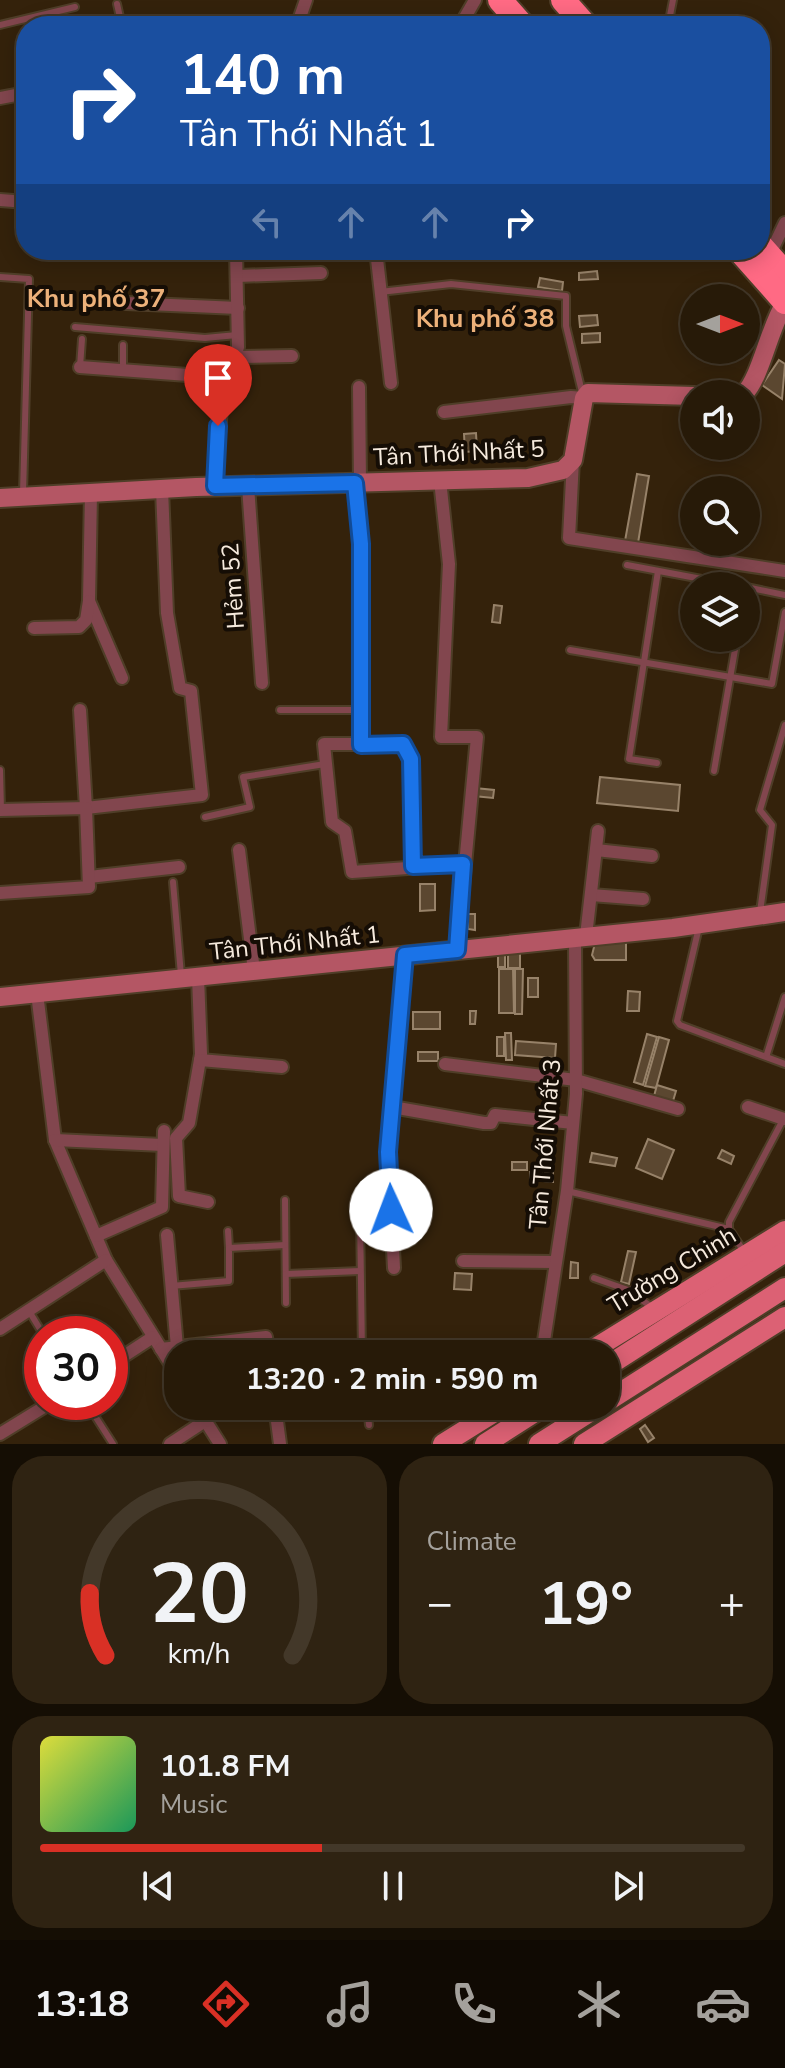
<!DOCTYPE html>
<html lang="en">
<head>
<meta charset="utf-8">
<style>
	:root { --surface:#271a08; --page:#2f2312; --text:#f1f3f6; --muted:#a4a19c; --line:#433829; --accent:#d93025 }
	body { margin:0; font-family:"Nunito Sans",sans-serif; background:var(--page); color:var(--text); height:100vh; display:flex; flex-direction:column; font-size:30px; white-space:nowrap }
	* { box-sizing:border-box; margin:0 }
	p { font-size:26px; color:var(--muted) }
	.icon { flex:none; width:44px; height:44px; fill:none; stroke:currentColor; stroke-width:2; stroke-linecap:round; stroke-linejoin:round }
	.map { position:relative; height:1444px; overflow:hidden }
	.panel { display:flex; flex-direction:column; gap:12px; padding:12px; background:#150e04; flex:1 }
	.panel>* { flex:none }
	.top-card { position:absolute; left:16px; top:16px; width:754px; height:244px; border-radius:32px; box-shadow:0 4px 20px #0003,0 0 0 2px var(--line); background:#1a4fa0; color:#fff; overflow:hidden }
	.needle { width:52px; rotate:90deg }
	.controls { position:absolute; left:680px; top:284px; display:grid; gap:16px }
	.controls a { display:grid; place-items:center; width:80px; height:80px; border-radius:50%; background:var(--surface); box-shadow:0 4px 20px #0003,0 0 0 2px var(--line); font-size:40px }
	.speed { position:absolute; left:24px; top:1316px; display:flex; gap:16px; font-size:40px; font-weight:700; text-align:center }
	.speed>* { display:grid; place-content:center; width:104px; height:104px; border-radius:50%; background:var(--surface); box-shadow:0 4px 20px #0003,0 0 0 2px var(--line); line-height:1 }
	.speed .limit { border:12px solid #d22; background:#fff; color:#111 }
	.pin { position:absolute; display:grid; place-items:center; width:68px; height:68px; color:#fff; margin:-82px -34px; border-radius:50% 50% 50% 0; rotate:-45deg; box-shadow:0 0 8px #0007 }
	.pin .icon { rotate:45deg }
	.me { position:absolute; width:88px; margin:-44px; rotate:358deg; stroke-linejoin:round; filter:drop-shadow(0 0 6px #0008) }
	.turn { display:flex; align-items:center; gap:28px; height:168px; padding:0 32px; font-size:36px }
	.turn .icon { width:104px; height:104px; stroke-width:2.5 }
	.turn b { display:block; font-size:56px; line-height:68px }
	.lanes { display:flex; align-items:center; height:76px; padding:0 32px; background:#0003; justify-content:center; gap:40px; direction:ltr }
	.lanes .off { opacity:.35 }
	.big { font-size:60px; font-weight:700; line-height:1.1 }
	.panel .tile { flex:1; display:flex; flex-direction:column; justify-content:center; gap:12px; min-width:0; padding:0 28px; border-radius:32px; background:var(--page) }
	.panel .dial { align-items:center; gap:0 }
	.dial svg { height:208px; overflow:visible; fill:none; stroke:var(--line); stroke-width:7; stroke-linecap:round; text-anchor:middle }
	.dial text { fill:var(--text); stroke:none }
	.song { display:flex; align-items:center; gap:24px }
	.cover { width:96px; height:96px; border-radius:12px; background:linear-gradient(135deg,hsl(60 70% 55%),hsl(150 70% 35%)) }
	.played { height:8px; border-radius:4px; background:linear-gradient(90deg,var(--accent) 40%,var(--line) 40%) }
	.keys { display:flex; justify-content:space-around; direction:ltr }
	.heat { display:flex; justify-content:space-between; align-items:center; font-size:44px; direction:ltr }
	.panel .tiles { flex:1; display:grid; gap:12px; grid-template-columns:1fr 1fr }
	.tile:last-child { grid-column:span 2 }
	.trip { position:absolute; left:164px; top:1340px; width:456px; height:80px; border-radius:32px; background:var(--surface); box-shadow:0 4px 20px #0003,0 0 0 2px var(--line); font-weight:700; line-height:80px; text-align:center }
	.dock { display:flex; height:128px; justify-content:space-around; align-items:center; background:#100a03; color:var(--muted) }
	.dock .icon { width:56px; height:56px }
	.dock .current { color:var(--accent) }
	.dock b { font-size:36px; color:var(--text) }
	.map>svg:first-child { display:block }
	.building { fill:#5b4730; stroke:#978269; stroke-width:2 }
	.lines { fill:none; stroke-linecap:round; stroke-linejoin:round }
	.lane-casing { stroke:#4f3e28; stroke-width:10 }
	.street-casing { stroke:#4f3e28; stroke-width:16 }
	.secondary-casing { stroke:#4f3e28; stroke-width:22 }
	.primary-casing { stroke:#4f3e28; stroke-width:24 }
	.highway-casing { stroke:#4f3e28; stroke-width:28 }
	.lane { stroke:#82464e; stroke-width:6 }
	.street { stroke:#82464e; stroke-width:12 }
	.secondary { stroke:#b45664; stroke-width:18 }
	.primary { stroke:#dc6174; stroke-width:20 }
	.highway { stroke:#ff6a84; stroke-width:24 }
	.route-casing { stroke:#114b97; stroke-width:20 }
	.route { stroke:#1a73e8; stroke-width:14 }
	.labels { text-anchor:middle; stroke-width:8; stroke-linejoin:round; paint-order:stroke }
	.street-label { font-size:24px; fill:#f6eadd; stroke:#150d05 }
	.neighbourhood-label { font-size:26px; font-weight:bold; fill:#edb17a; stroke:#150d05 }
</style>
</head>
<body>
<div class="map">
<svg width="785" height="1444" viewBox="0 0 785 1444">
	<rect width="100%" height="100%" fill="#34220b"/>
	<!-- building -->
	<g class="building">
		<path d="M189,17L191,26H182L180,19Z"/>
		<path d="M597,271L598,279L579,280V273Z"/>
		<path d="M540,278L563,282L562,291L538,287Z"/>
		<path d="M597,315L598,325L580,327L579,316Z"/>
		<path d="M600,333V342L582,343V334Z"/>
		<path d="M779,360L785,364L782,399L762,385Z"/>
		<path d="M476,433L477,451L465,452L464,434Z"/>
		<path d="M637,474L649,476L638,543L625,541Z"/>
		<path d="M494,605L502,606L500,623L492,622Z"/>
		<path d="M600,777L680,785L678,811L597,803Z"/>
		<path d="M475,788L494,790L493,798L474,796Z"/>
		<path d="M420,884H435V910L420,911Z"/>
		<path d="M468,914H475V930L468,929Z"/>
		<path d="M595,943H626V960H595L592,955Z"/>
		<rect x="508" y="953" width="12" height="15"/>
		<rect x="498" y="955" width="7" height="12"/>
		<path d="M499,969H513L514,1013H499Z"/>
		<path d="M515,969H523L522,1014H515Z"/>
		<rect x="528" y="978" width="10" height="19"/>
		<path d="M628,991L640,992L639,1011H627Z"/>
		<path d="M470,1011H476L475,1024H470Z"/>
		<rect x="413" y="1012" width="27" height="17"/>
		<path d="M505,1033H511L512,1060H506Z"/>
		<path d="M647,1034L657,1037L643,1085L634,1082Z"/>
		<rect x="497" y="1037" width="7" height="19"/>
		<path d="M659,1037L669,1040L656,1088L645,1086Z"/>
		<path d="M516,1041L556,1044L555,1058L515,1055Z"/>
		<rect x="418" y="1052" width="20" height="9"/>
		<path d="M657,1085L676,1091L673,1101L654,1096Z"/>
		<path d="M648,1139L674,1150L662,1179L636,1168Z"/>
		<path d="M722,1150L734,1156L731,1164L718,1158Z"/>
		<path d="M592,1153L617,1158L615,1166L590,1162Z"/>
		<rect x="512" y="1162" width="15" height="8"/>
		<rect x="530" y="1172" width="12" height="8"/>
		<path d="M545,1172H553V1182L544,1181Z"/>
		<path d="M628,1251L636,1252L629,1284L621,1282Z"/>
		<path d="M571,1262L578,1263V1278H570Z"/>
		<path d="M455,1273L472,1274L471,1290L454,1289Z"/>
		<path d="M645,1425L654,1438L648,1442L640,1429Z"/>
	</g>
	<g class="lines">
		<!-- lane casing -->
		<g class="lane-casing">
			<g id="lane">
				<path d="M117,4L122,26"/>
				<path d="M0,25L75,7"/>
				<path d="M668,26L673,0"/>
				<path d="M0,277L29,279L23,493"/>
				<path d="M380,292L451,284L566,296V326L582,392"/>
				<path d="M75,327L205,338L237,335"/>
				<path d="M80,367L82,339"/>
				<path d="M123,371V345"/>
				<path d="M627,565L739,586"/>
				<path d="M746,587L785,595"/>
				<path d="M570,650L772,684L785,612"/>
				<path d="M280,710H361"/>
				<path d="M657,763L629,759L658,571"/>
				<path d="M0,770L1,810"/>
				<path d="M714,771L737,638"/>
				<path d="M205,817L250,807L243,777L325,764"/>
				<path d="M173,882L181,975"/>
				<path d="M760,912L772,825L760,810L785,725"/>
				<path d="M699,927L677,1021L680,1025L785,1064"/>
				<path d="M767,1054L785,997"/>
				<path d="M567,1191L729,1229"/>
				<path d="M285,1200L286,1303"/>
				<path d="M360,1213L362,1354"/>
				<path d="M228,1231L229,1248"/>
				<path d="M745,1253L729,1229V1222L784,1118"/>
				<path d="M286,1274L360,1271"/>
				<path d="M594,1278L628,1290L653,1308"/>
				<path d="M171,1286L229,1281V1248L285,1245"/>
				<path d="M29,1311L43,1334"/>
				<path d="M86,1402L113,1444"/>
				<path d="M367,1406L369,1425"/>
			</g>
		</g>
		<!-- street casing -->
		<g class="street-casing">
			<g id="street">
				<path d="M297,26L306,0"/>
				<path d="M460,26L475,0"/>
				<path d="M0,98L26,93"/>
				<path d="M0,200L26,202"/>
				<path d="M376,250L391,383"/>
				<path d="M769,256L785,223"/>
				<path d="M238,276L321,273"/>
				<path d="M126,303L238,308"/>
				<path d="M235,357L292,356"/>
				<path d="M80,367L228,378"/>
				<path d="M359,387L360,483"/>
				<path d="M444,412L571,397L584,398"/>
				<path d="M573,460L569,538L785,571"/>
				<path d="M440,480L449,564L441,737H477L457,950"/>
				<path d="M355,483L361,544V745"/>
				<path d="M215,486L222,395L238,347L236,250"/>
				<path d="M248,486L262,683"/>
				<path d="M91,493L89,601L122,678"/>
				<path d="M34,628L79,627L86,620L89,601"/>
				<path d="M80,710L86,808L202,795L191,691L180,688L167,613L162,489"/>
				<path d="M239,850L254,971"/>
				<path d="M596,850L652,856"/>
				<path d="M413,866L411,759L403,744H324L332,822L345,831L352,872L463,864"/>
				<path d="M89,877L179,867"/>
				<path d="M0,893L89,887L86,808L1,810"/>
				<path d="M591,895L643,899"/>
				<path d="M586,936L598,831"/>
				<path d="M198,977L201,1054L189,1123L176,1138L179,1196L208,1202"/>
				<path d="M37,993L55,1140L106,1260L178,1376"/>
				<path d="M200,1060L282,1067"/>
				<path d="M445,1064L576,1080L678,1109"/>
				<path d="M392,1107L484,1123H491L495,1115L573,1123"/>
				<path d="M748,1107L784,1119"/>
				<path d="M55,1140L163,1145"/>
				<path d="M167,1235L177,1347"/>
				<path d="M96,1236L162,1207L164,1131"/>
				<path d="M463,1261L554,1262"/>
				<path d="M394,1268L388,1152L405,955"/>
				<path d="M0,1329L106,1260"/>
				<path d="M161,1349L266,1337L268,1354"/>
				<path d="M542,1354L567,1191L576,1094L575,938"/>
				<path d="M110,1365L153,1337"/>
				<path d="M196,1406L220,1444"/>
				<path d="M275,1406L280,1444"/>
				<path d="M0,1434L52,1402"/>
				<path d="M170,1444L205,1421"/>
			</g>
		</g>
		<!-- secondary casing -->
		<g class="secondary-casing">
			<g id="secondary">
				<path d="M744,394C761,377 769,328 785,303"/>
				<path d="M0,498L196,487L528,478L563,470L573,460L584,398L588,393L694,396"/>
				<path d="M0,997L673,928L785,912"/>
			</g>
		</g>
		<!-- primary casing -->
		<g class="primary-casing">
			<g id="primary">
				<path d="M586,1354L785,1231"/>
				<path d="M606,1367L785,1252"/>
				<path d="M606,1402L785,1288"/>
				<path d="M443,1444L504,1406"/>
				<path d="M485,1444L544,1406"/>
				<path d="M539,1444L599,1406"/>
				<path d="M584,1444L785,1317"/>
			</g>
		</g>
		<!-- highway casing -->
		<g class="highway-casing">
			<g id="highway">
				<path d="M500,0L523,26"/>
				<path d="M563,0L586,26"/>
				<path d="M760,245L785,273"/>
				<path d="M739,250L785,302"/>
			</g>
		</g>
		<!-- lane -->
		<use href="#lane" class="lane"/>
		<!-- street -->
		<use href="#street" class="street"/>
		<!-- secondary -->
		<use href="#secondary" class="secondary"/>
		<!-- primary -->
		<use href="#primary" class="primary"/>
		<!-- highway -->
		<use href="#highway" class="highway"/>
	</g>
	<g class="lines">
		<!-- route casing -->
		<g class="route-casing">
			<path id="route" d="M218,426L215,486L355,483L361,544V745L403,744L411,759L413,866L463,864L457,950L405,955L388,1152L391,1210"/>
		</g>
		<!-- route -->
		<use href="#route" class="route"/>
	</g>
	<g class="labels">
		<!-- street labels -->
		<g class="street-label">
			<text transform="translate(459 453) rotate(-3)" y="8">Tân Thới Nhất 5</text>
			<text transform="translate(233 586) rotate(-94)" y="8">Hẻm 52</text>
			<text transform="translate(295 943) rotate(-6)" y="8">Tân Thới Nhất 1</text>
			<text transform="translate(545 1144) rotate(-85)" y="8">Tân Thới Nhất 3</text>
			<text transform="translate(672 1270) rotate(-31)" y="8">Trường Chinh</text>
		</g>
		<!-- neighbourhood labels -->
		<g class="neighbourhood-label">
			<text x="96" y="307">Khu phố 37</text>
			<text x="485" y="327">Khu phố 38</text>
		</g>
	</g>
</svg>
<div class="controls">
<a><svg class="needle" viewBox="-14 -14 28 28"><path d="M0-13l5 13h-10z" fill="#e53935"/><path d="M0 13l5-13h-10z" fill="#a4a19c"/></svg></a>
<a><svg class="icon" aria-label="sound" viewBox="0 0 24 24"><path d="M4 9h4l5-4v14l-5-4H4zM17 9q2 3 0 6"/></svg></a>
<a><svg class="icon" aria-label="search" viewBox="0 0 24 24"><circle cx="10" cy="10" r="6"/><path d="M15 15l6 6"/></svg></a>
<a><svg class="icon" aria-label="layers" viewBox="0 0 24 24"><path d="M12 4l9 5-9 5-9-5zM3 14l9 5 9-5"/></svg></a>
</div>
<div class="speed"><div class="limit">30</div></div>
<div class="pin" style="left:218px;top:426px;background:#d93025"><svg class="icon" aria-label="arrive" viewBox="0 0 24 24"><path d="M6 21V4h12l-3 4 3 4H6"/></svg></div>
<svg class="me" style="left:391px;top:1210px" viewBox="-20 -20 40 40"><circle r="19" fill="#fff"/><path d="M0-13L10 11 0 6-10 11z" fill="#1a73e8"/></svg>
<div class="trip">13:20 · 2 min · 590 m</div>
<div class="top-card">
<div class="turn"><svg class="icon" aria-label="right" viewBox="0 0 24 24"><path d="M7 20v-9h11M14 6l5 5-5 5"/></svg><div><b>140 m</b>Tân Thới Nhất 1</div></div>
<div class="lanes"><svg class="icon off" aria-label="left" viewBox="0 0 24 24"><path d="M17 20v-9H6M10 6l-5 5 5 5"/></svg><svg class="icon off" aria-label="ahead" viewBox="0 0 24 24"><path d="M12 20V5M6 11l6-6 6 6"/></svg><svg class="icon off" aria-label="ahead" viewBox="0 0 24 24"><path d="M12 20V5M6 11l6-6 6 6"/></svg><svg class="icon" aria-label="right" viewBox="0 0 24 24"><path d="M7 20v-9h11M14 6l5 5-5 5"/></svg></div>
</div>
</div>
<section class="panel">
<div class="tiles">
<div class="tile dial"><svg viewBox="0 0 100 80">
<path d="M14 69A42 42 0 1 1 86 69"/>
<path d="M14 69A42 42 0 0 1 8 45" stroke="#d93025"/>
<text x="50" y="56" font-size="32" font-weight="700">20</text>
<text x="50" y="72" font-size="11">km/h</text>
</svg></div>
<div class="tile"><p>Climate</p>
<div class="heat"><a>−</a><b class="big">19°</b><a>+</a></div>
</div>
<div class="tile">
<div class="song"><i class="cover"></i><div><b>101.8 FM</b><p>Music</p></div></div>
<div class="played"></div>
<div class="keys"><svg class="icon" aria-label="previous" viewBox="0 0 24 24"><path d="M18 5L8 12l10 7zM5 5v14"/></svg><svg class="icon" aria-label="pause" viewBox="0 0 24 24"><path d="M8 5v14M16 5v14"/></svg><svg class="icon" aria-label="next" viewBox="0 0 24 24"><path d="M6 5l10 7-10 7zM19 5v14"/></svg></div>
</div>
</div>
</section>
<nav class="dock">
<b>13:18</b>
<svg class="icon current" aria-label="directions" viewBox="0 0 24 24"><path d="M12 3l9 9-9 9-9-9zM9 14v-3h6M13 9l2 2-2 2"/></svg>
<svg class="icon" aria-label="music" viewBox="0 0 24 24"><path d="M9 18V5l10-2v13"/><circle cx="6" cy="18" r="3"/><circle cx="16" cy="16" r="3"/></svg>
<svg class="icon" aria-label="phone" viewBox="0 0 24 24"><path d="M5 4h4l2 5-3 2q2 4 5 5l2-3 5 2v4C11 20 4 13 5 4z"/></svg>
<svg class="icon" aria-label="climate" viewBox="0 0 24 24"><path d="M12 3v18M4 7l16 10M4 17L20 7"/></svg>
<svg class="icon" aria-label="car" viewBox="0 0 24 24"><path d="M5 17H2v-5l4-1 3-4h7l3 4 3 1v5h-3M9 17h6M6 11h13"/><circle cx="7" cy="17" r="2"/><circle cx="17" cy="17" r="2"/></svg>
</nav>
</body>
</html>
